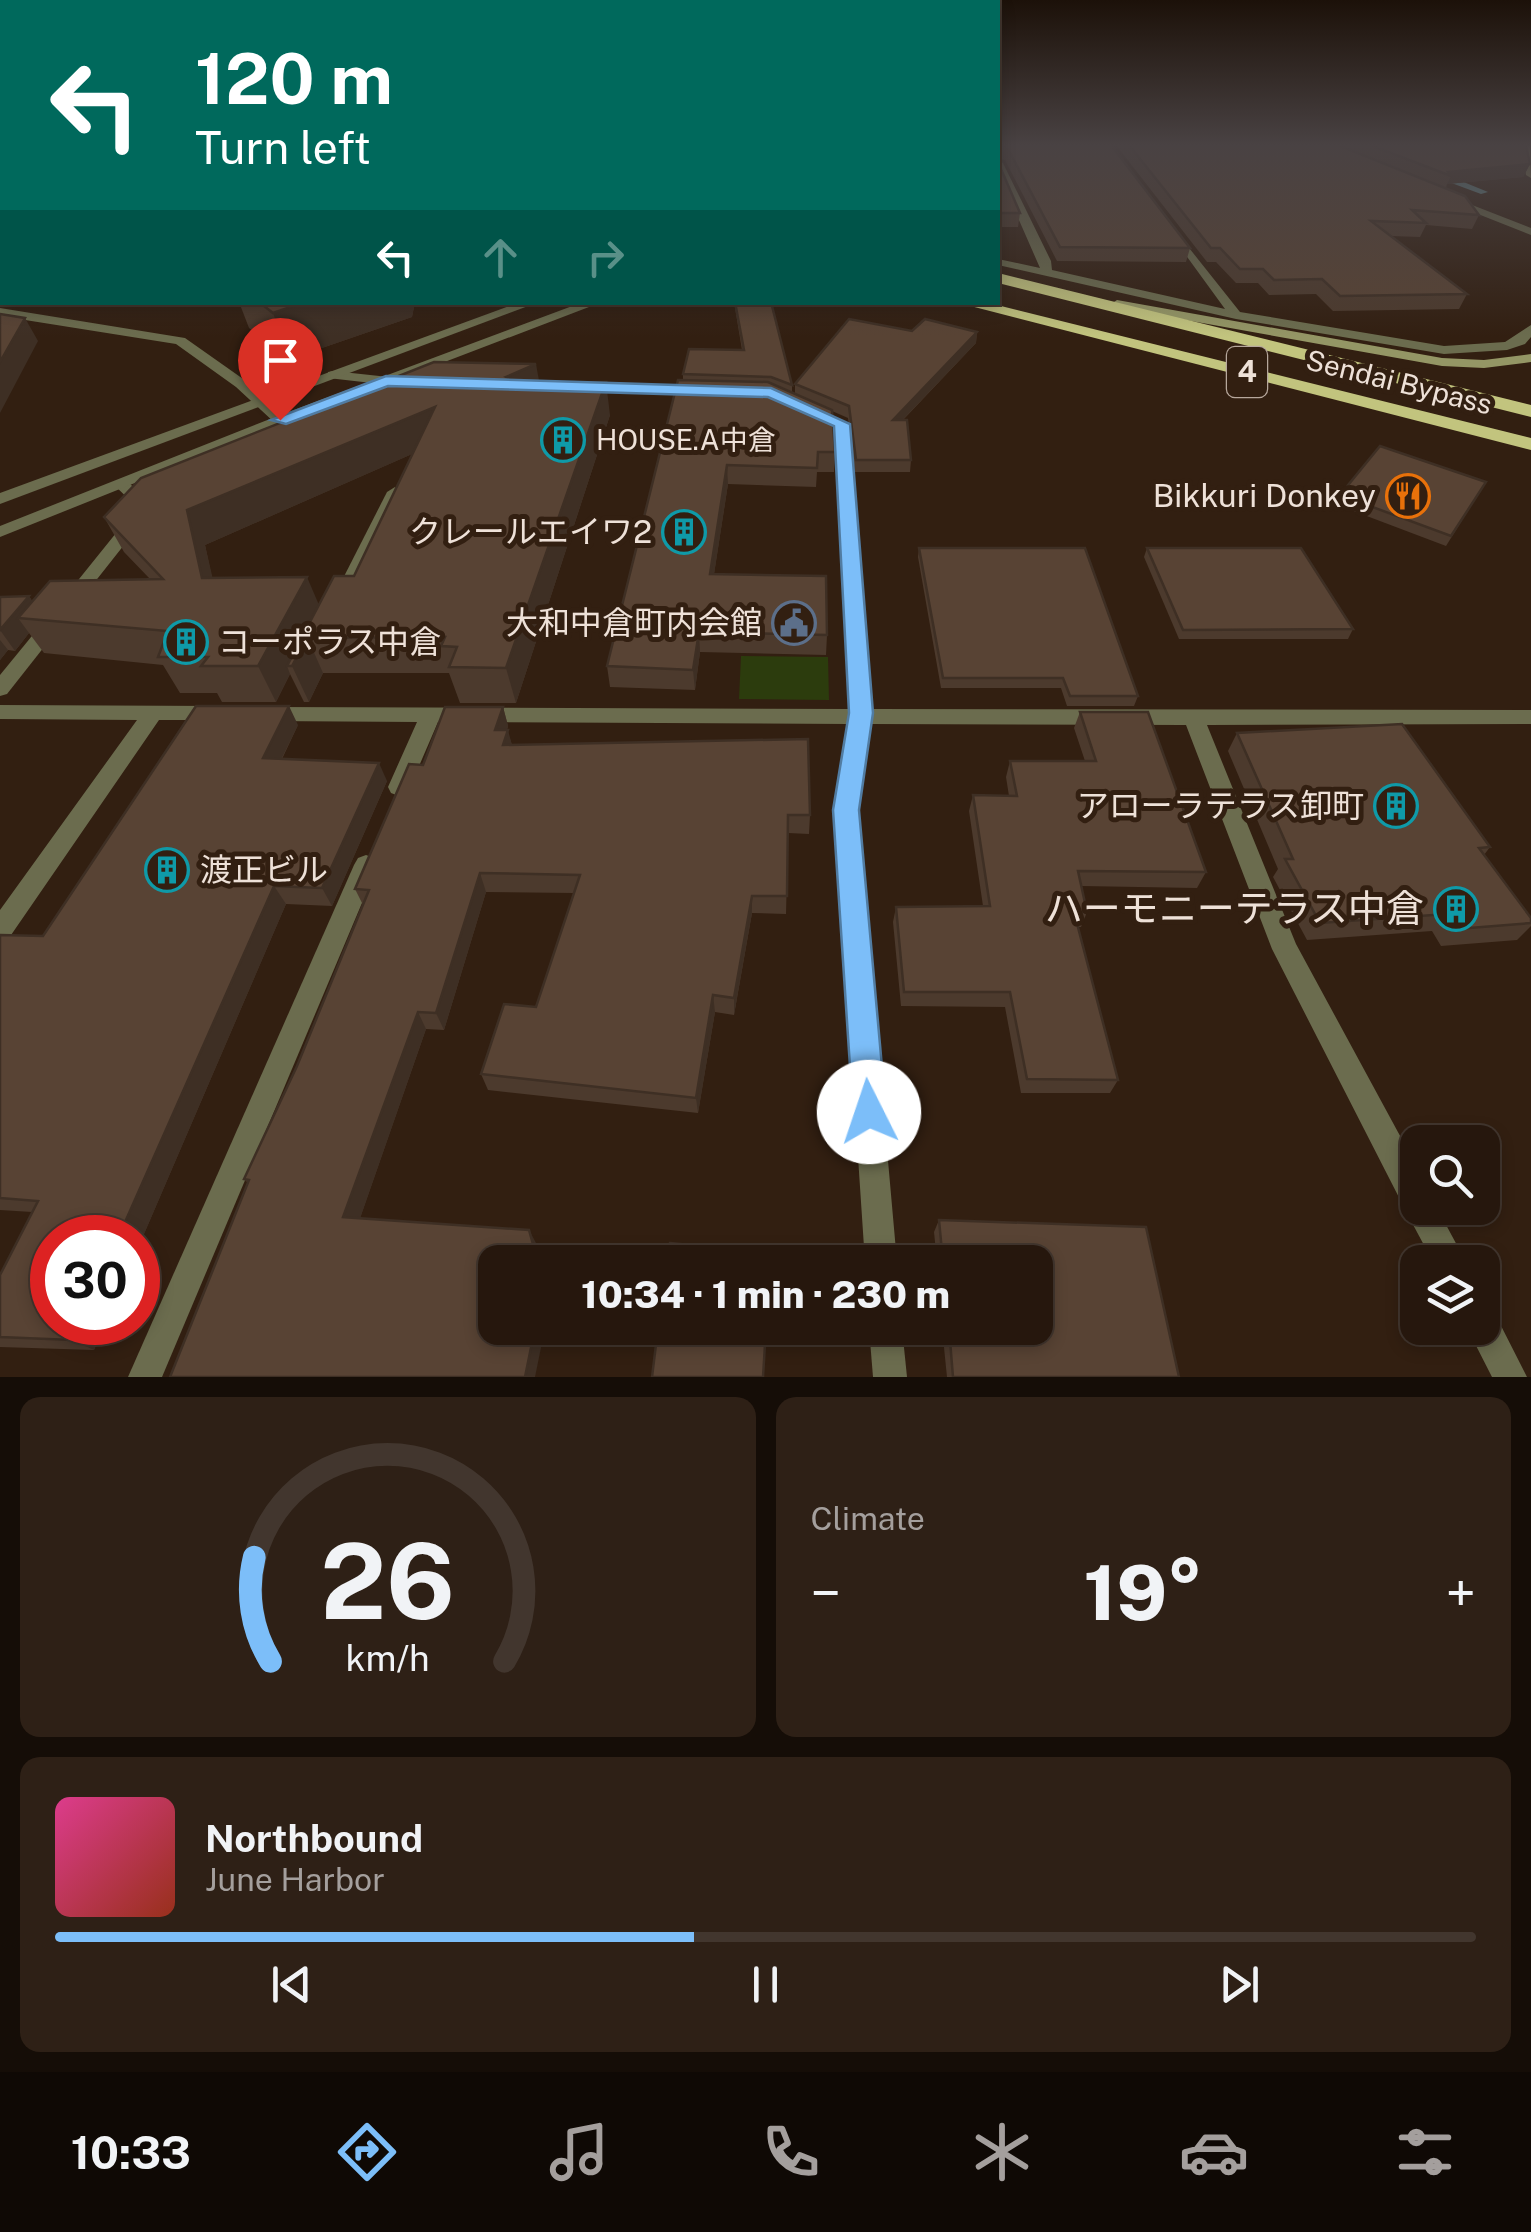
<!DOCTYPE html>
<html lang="en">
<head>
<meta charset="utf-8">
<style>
	:root { --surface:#26170d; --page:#2e2016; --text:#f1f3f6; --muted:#a49f9d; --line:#42362e; --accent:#7cbef9 }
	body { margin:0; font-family:"Public Sans","Noto Sans JP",sans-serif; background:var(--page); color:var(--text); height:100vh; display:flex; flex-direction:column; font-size:38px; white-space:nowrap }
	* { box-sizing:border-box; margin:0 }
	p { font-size:32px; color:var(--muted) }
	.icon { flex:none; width:55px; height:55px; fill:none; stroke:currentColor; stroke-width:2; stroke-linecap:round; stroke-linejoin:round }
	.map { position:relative; height:1377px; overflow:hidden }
	.drawer { display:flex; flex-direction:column; gap:20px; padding:20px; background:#150d07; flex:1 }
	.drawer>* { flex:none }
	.banner { position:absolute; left:0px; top:0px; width:1000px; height:305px; box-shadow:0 5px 15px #0003,0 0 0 2px var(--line); background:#00695c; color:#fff; overflow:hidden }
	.fabs { position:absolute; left:1400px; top:1125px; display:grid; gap:20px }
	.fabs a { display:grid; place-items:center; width:100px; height:100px; border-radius:20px; background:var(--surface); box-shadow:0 5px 15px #0003,0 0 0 2px var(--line); font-size:50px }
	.speed { position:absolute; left:30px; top:1215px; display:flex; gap:20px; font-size:50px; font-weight:700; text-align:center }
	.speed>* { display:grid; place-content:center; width:130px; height:130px; border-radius:50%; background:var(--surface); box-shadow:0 5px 15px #0003,0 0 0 2px var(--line); line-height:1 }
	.speed .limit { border:15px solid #d22; background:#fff; color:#111 }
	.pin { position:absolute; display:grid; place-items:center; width:85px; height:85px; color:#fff; margin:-102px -42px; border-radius:50% 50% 50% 0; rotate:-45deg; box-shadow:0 0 10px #0007 }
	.pin .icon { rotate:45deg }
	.me { position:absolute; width:110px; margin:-55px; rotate:356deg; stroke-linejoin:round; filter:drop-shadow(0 0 8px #0008) }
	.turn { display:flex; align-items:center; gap:35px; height:210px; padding:0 30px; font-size:45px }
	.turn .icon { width:130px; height:130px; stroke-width:2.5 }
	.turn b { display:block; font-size:70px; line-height:85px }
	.lanes { display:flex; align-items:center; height:95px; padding:0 30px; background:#0003; justify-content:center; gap:50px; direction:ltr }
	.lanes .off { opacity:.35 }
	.big { font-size:75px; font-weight:800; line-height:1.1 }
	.drawer .tile { flex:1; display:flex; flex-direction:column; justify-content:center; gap:15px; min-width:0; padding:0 35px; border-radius:20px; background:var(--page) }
	.drawer .dial { align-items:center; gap:0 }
	.dial svg { height:260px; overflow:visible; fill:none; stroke:var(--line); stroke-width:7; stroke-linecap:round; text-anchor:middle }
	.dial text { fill:var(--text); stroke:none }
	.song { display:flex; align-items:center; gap:30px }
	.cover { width:120px; height:120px; border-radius:15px; background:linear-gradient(135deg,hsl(330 70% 55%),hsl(10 70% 35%)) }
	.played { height:10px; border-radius:5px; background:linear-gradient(90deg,var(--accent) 45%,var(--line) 45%) }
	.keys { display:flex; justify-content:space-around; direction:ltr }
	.heat { display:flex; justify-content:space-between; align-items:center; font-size:55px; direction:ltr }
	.drawer .tiles { flex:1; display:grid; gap:20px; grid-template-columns:1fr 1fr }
	.tile:last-child { grid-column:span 2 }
	.trip { position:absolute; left:478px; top:1245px; width:575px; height:100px; border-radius:20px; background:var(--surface); box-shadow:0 5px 15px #0003,0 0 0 2px var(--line); font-weight:800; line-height:100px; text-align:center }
	.menu { display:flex; height:160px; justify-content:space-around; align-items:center; background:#0f0905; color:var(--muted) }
	.menu .icon { width:70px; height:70px }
	.menu .selected { color:var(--accent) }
	.menu b { font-size:45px; color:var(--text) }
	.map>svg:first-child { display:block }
	.green { fill:#2c3c0d }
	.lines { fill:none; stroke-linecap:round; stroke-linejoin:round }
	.stream { fill:#689da4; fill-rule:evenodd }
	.minor { fill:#6b6c4e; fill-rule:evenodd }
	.tertiary { fill:#6b6c4e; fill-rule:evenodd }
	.secondary { fill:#949665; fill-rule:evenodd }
	.trunk { fill:#c2c47e; fill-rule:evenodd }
	.wall { fill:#4c3a2d; fill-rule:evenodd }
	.shaded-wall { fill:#3e2f24 }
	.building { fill:#584334; stroke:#3e2f24; stroke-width:2.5 }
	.route { fill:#7cbef9; stroke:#517ca2; stroke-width:2.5 }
	.labels { text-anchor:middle; stroke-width:10; stroke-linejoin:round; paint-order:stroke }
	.far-street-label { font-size:28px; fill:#eee1d8; stroke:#321f11 }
	.far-poi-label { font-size:28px; fill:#eee1d8; stroke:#321f11; text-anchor:start }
	.shield { fill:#321f11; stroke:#b6a79c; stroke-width:2.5 }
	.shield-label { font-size:30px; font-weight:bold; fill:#eee1d8 }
	.poi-label { font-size:32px; fill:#eee1d8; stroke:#321f11; text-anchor:end }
	.near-poi-label { font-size:38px; fill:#eee1d8; stroke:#321f11; text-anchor:end }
</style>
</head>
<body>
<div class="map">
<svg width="1531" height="1377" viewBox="0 0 1531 1377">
	<rect width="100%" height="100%" fill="#321f11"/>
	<!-- green -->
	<path class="green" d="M741,656L828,657L829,700L739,699Z"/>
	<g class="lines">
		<!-- stream -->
		<path class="stream" d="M1438,174H1444L1488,192L1481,194L1438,178Z"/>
		<!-- minor -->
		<g class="minor">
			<path d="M998,160L1003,163L1051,261L1052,270L1225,309L1169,232L1174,229L1240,312L1444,346L1505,342L1531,325V337L1525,344L1507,350L1444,354L1236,319L998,265V259L1040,268L998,172Z"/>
			<path d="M0,308L185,338L246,381L287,420L275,423L236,387L176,344L0,316Z"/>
			<path d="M333,371L398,378L405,382L398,386L328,378V372Z"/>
			<path d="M582,383L703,387L710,391L703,395L577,390V384Z"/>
			<path d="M809,405L849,424L871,709L1531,710V724L1207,725L1296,944L1418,1169V1208H1437L1466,1262H1433L1410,1219L1272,949L1186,725L870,724L857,811L897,1262H865L835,811L849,724L438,722L410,787L407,793L399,796L391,793L388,787L417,722L267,721L257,714L267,707L851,709L835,426L804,412V406Z"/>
			<path d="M121,479L127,481L154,507L79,602H67L64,598L67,594L137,507L113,484Z"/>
			<path d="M395,487L403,492L350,600L341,606L335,604L332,600L387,492Z"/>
			<path d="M52,618L61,624L59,628L7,694L0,696V675L45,620Z"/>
			<path d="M0,705L218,706L228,713L218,720H159L9,938L0,941V910L137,720L0,719Z"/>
			<path d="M366,855L374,858L378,865L162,1377H128L354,865L358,858Z"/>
			<path d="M1482,1308L1494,1312L1527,1377H1492L1467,1328H1482Z"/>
			<path d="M869,1328H902L907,1377H873Z"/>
		</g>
		<!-- tertiary -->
		<g class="tertiary">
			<path d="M1449,196L1531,228V235L1445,201Z"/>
			<path d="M520,302H539L0,504V493Z"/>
			<path d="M583,302H602L285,423L0,537V526L275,417Z"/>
		</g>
		<!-- secondary -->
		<g class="secondary">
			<path d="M1522,145H1530L1531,178L1526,175Z"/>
			<path d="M1117,300L1442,358L1484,360L1531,354V362L1484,368L1442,366L1113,307L1111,304Z"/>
		</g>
		<!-- trunk -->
		<g class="trunk">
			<path d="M998,273L1531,405V417L998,283Z"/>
			<path d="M955,302H985L1531,438V450Z"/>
		</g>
	</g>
	<!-- wall -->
	<g class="wall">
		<path d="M0,145H2V273L0,272Z"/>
		<path d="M998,145H1111L1190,248L1186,262L1057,261L1005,160L998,158Z"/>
		<path d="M1116,145H1526L1530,164L1523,177L1447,184L1446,188L1479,215L1472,229L1426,225L1420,237L1390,236L1467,294L1459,309L1333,311L1316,294L1269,295L1258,283H1236L1216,262H1207Z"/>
		<path d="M998,162L1020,213L1018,227H998Z"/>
		<path d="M239,302H415L412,317L290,359L249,328Z"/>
		<path d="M734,302H771L792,385V392L795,394V384L912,331L977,332L976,343L903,420L911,460L910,472H855L848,418L832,411L835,452L834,472H817L816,487L728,484L714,574L827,635L826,655L700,652L695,690L610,687L607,666L683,380V374L742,350Z"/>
		<path d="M540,383L610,415L516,703H460L449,673H323L309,702H304L290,674L276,702H222L217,693H180L163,665L44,653L29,633L15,651L8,650L0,660V597L29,596L32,601L150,579L124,552L104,517ZM412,454L354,576L319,606L212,578L205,545Z"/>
		<path d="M1486,482L1446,546L1335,504L1340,495Z"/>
		<path d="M919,548L1138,696L1134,706H1067L1061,688H941L918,557Z"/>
		<path d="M1147,548L1353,629L1348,639H1179L1144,557Z"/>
		<path d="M503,707L508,726L507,730L512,745L810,815L809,834L788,833L786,914L752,913L734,1015L715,1012L698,1113L488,1090L481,1074L536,1007L574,893L486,892L444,1030L426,1029L360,1218L536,1243L541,1262H495L248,1183L244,1179L297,1066L363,905L355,889L423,765Z"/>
		<path d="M1080,712L1206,872L1197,888L1081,886L1087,912L1081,927H1078L1118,1080L1110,1093H1021L1005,1007L901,1006L893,922L896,907L983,906L969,811L973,795L1009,796L1006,777L1010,761H1085L1074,728Z"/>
		<path d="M298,725L282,759L387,781L332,906L286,904L94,1350L0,1347V1275L32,1212L0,1210V935L43,936Z"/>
		<path d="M1237,733L1490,847L1484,855L1531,918V926L1517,940L1441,946L1432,931L1307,940L1273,877L1278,869L1228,751Z"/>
		<path d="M939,1220L1146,1227L1179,1377H947L942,1328H1035V1262H937L934,1232Z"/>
	</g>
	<!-- shaded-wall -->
	<g class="shaded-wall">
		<path d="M1530,164L1523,177L1447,184L1451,176L1448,172Z"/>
		<path d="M305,302H415L412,317L290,359L273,313Z"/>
		<path d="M25,318L38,341L0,413V362Z"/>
		<path d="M977,332L976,343L892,431L893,420Z"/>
		<path d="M536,364L542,397L506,377Z"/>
		<path d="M606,382L610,415L516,703L506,668Z"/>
		<path d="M435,407L444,440L205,545L221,614L202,578L187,510Z"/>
		<path d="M727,465L728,484L711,594L710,574Z"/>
		<path d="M307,577L322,612L308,639L323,673L309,702L292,666H287L290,674L276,702L258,666Z"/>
		<path d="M29,596L43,617L18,618L29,633L15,651L0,630Z"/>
		<path d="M699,632L700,652L695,690L693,670Z"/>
		<path d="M0,640L8,650L0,660Z"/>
		<path d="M289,706L298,725L273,776L263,758Z"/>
		<path d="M503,707L508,726L501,749L495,730Z"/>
		<path d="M508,730L513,749L503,745Z"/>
		<path d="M379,763L387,781L332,906L322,888Z"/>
		<path d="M480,873L486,892L444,1030L436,1013Z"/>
		<path d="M274,886L286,904L138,1248V1238H118Z"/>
		<path d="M752,896V913L734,1015V998Z"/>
		<path d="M713,995L715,1012L698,1113L696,1098Z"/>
		<path d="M418,1012L426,1029L356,1230L343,1217Z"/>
		<path d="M529,1230L536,1243L541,1262H538Z"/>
		<path d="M80,1322H105L94,1350L72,1340Z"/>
		<path d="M535,1328H545L535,1377H525Z"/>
	</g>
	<!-- building -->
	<g class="building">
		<rect x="0" y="145" width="2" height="106"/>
		<path d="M998,145H1111L1190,248L1060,247L1007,147Z"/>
		<path d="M1129,145H1338L1465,196L1479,215L1412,210L1426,223L1371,221L1467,294L1340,296L1322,279L1274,280L1263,269H1240L1220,248H1211Z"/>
		<path d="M1370,145H1526L1530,164L1448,172L1451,176Z"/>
		<path d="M998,162L1020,213H998Z"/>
		<path d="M259,302H305L273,313Z"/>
		<path d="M735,302H771L792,385L771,377L683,374L689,349L744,350Z"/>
		<path d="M0,314L25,318L0,362Z"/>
		<path d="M849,319L912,331L925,319L977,332L893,420H907L911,460H856L849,406L795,384Z"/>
		<path d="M434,362L536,364L506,377L517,383L606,382L506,668L449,667L457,647L441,646L445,637L307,638L292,666H287L334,576H354L435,407L187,510L202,578L307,577L258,666H201L208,657H158L168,631L18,618L50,581L163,579L104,517L141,478Z"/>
		<path d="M678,380L768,382L832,410L835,452H818L817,468L727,465L710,574L826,576L827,635L699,632L693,670L607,666Z"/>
		<path d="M1380,446L1486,482L1451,536L1340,495Z"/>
		<path d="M919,548H1085L1138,696H1070L1063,678H943Z"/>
		<path d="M1147,548H1301L1353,629L1183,630Z"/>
		<path d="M29,596L0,630V597Z"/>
		<path d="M196,706H289L263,758L379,763L322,888L274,886L118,1238H52V1322H80L72,1340L0,1337V1275L38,1201L0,1198V935L43,936Z"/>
		<path d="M445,707H503L495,730H508L503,745L808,739L810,815H788L787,896H752L734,998L713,995L696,1098L481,1074L504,1004L536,1007L580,875L480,873L436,1013L418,1012L343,1217L529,1230L538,1262H495V1328H535L525,1377H170L249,1180L244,1179L297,1066L369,890L355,889L409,764L423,765Z"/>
		<path d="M1080,712H1148L1206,872L1078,871L1087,912H1074L1118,1080L1027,1079L1010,992H904L896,907L990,906L973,795L1017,796L1010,761H1096Z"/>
		<path d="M1402,724L1490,847L1479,848L1531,918V923L1457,929L1447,914L1320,923L1285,859H1293L1237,733Z"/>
		<path d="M939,1220L1146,1227L1179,1377H953L949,1328H1035V1262H943Z"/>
		<path d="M670,1243L772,1253L771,1262H667Z"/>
		<path d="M658,1328H766L763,1377H652Z"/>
	</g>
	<!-- sky -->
	<linearGradient id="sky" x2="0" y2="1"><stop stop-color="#1c1109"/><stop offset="0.43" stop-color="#494243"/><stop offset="1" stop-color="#494243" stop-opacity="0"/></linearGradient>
	<rect width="1531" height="337" fill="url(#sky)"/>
	<!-- route -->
	<path class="route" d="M386,376L771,388L850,424L873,713L859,810L886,1112L881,1123L869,1128L858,1123L853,1112L833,810L849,713L834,426L768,397L388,386L286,424L271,420Z"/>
	<!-- icons -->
	<defs>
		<g id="building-ring" transform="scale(2.25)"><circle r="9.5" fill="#321f11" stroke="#0f9aa8" stroke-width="1.5"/><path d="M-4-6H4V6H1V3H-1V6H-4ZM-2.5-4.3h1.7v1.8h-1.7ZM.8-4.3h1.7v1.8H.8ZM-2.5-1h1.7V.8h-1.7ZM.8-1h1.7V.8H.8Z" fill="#0f9aa8"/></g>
		<g id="restaurant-ring" transform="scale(2.25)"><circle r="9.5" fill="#321f11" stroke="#e8710a" stroke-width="1.5"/><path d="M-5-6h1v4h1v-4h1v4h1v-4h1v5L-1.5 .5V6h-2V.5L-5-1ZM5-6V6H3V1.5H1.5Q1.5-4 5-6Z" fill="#e8710a"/></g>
		<g id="civic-ring" transform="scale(2.25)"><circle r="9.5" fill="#321f11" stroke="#5c6f8a" stroke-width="1.5"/><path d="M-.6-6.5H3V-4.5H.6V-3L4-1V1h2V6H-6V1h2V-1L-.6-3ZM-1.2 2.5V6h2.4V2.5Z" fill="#5c6f8a"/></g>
	</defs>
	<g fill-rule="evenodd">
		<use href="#building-ring" x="563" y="440"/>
		<use href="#restaurant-ring" x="1408" y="496"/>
		<use href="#building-ring" x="684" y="532"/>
		<use href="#civic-ring" x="794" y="623"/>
		<use href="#building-ring" x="186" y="642"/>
		<use href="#building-ring" x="1396" y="806"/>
		<use href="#building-ring" x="167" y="870"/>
		<use href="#building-ring" x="1456" y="909"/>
	</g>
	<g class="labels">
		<!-- far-street labels -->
		<g class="far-street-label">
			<text transform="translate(1399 382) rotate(14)" y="10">Sendai Bypass</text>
		</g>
		<!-- far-poi labels -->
		<g class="far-poi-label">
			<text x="596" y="450">HOUSE.A中倉</text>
		</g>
		<!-- shield labels -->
		<rect class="shield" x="1227" y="347" width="40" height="50" rx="8"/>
		<g class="shield-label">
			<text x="1247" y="382">4</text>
		</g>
		<!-- poi labels -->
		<g class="poi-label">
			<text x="1376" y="507">Bikkuri Donkey</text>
			<text x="652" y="543">クレールエイワ2</text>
			<text x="762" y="634">大和中倉町内会館</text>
			<text x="218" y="653" text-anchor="start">コーポラス中倉</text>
			<text x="1364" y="817">アローラテラス卸町</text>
			<text x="200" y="881" text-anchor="start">渡正ビル</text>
		</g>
		<!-- near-poi labels -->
		<g class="near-poi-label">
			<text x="1424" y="922">ハーモニーテラス中倉</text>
		</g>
	</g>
</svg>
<div class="fabs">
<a><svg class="icon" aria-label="search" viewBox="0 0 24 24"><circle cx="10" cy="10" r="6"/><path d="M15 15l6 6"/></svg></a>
<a><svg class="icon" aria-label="layers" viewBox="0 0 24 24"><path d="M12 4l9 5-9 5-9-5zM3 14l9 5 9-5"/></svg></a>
</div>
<div class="speed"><div class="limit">30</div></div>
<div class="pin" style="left:280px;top:420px;background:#d93025"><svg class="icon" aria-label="arrive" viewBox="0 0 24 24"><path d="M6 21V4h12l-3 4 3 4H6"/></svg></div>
<svg class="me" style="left:869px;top:1112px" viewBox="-20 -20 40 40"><circle r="19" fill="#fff"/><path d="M0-13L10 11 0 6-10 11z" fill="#7cbef9"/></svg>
<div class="trip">10:34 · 1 min · 230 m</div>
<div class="banner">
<div class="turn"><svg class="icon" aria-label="left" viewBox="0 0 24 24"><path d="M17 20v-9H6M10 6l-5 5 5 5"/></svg><div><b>120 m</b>Turn left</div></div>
<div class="lanes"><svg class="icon" aria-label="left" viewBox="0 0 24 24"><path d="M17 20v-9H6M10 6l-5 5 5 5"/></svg><svg class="icon off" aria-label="ahead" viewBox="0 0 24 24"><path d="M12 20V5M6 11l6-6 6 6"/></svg><svg class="icon off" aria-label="right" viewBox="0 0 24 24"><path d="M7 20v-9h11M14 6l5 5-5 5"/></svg></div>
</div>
</div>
<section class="drawer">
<div class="tiles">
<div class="tile dial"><svg viewBox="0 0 100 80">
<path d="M14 69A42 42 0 1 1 86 69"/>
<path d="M14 69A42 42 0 0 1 9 37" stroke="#7cbef9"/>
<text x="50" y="56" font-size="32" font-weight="700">26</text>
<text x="50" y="72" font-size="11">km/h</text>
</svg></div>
<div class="tile"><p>Climate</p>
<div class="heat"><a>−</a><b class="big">19°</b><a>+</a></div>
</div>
<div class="tile">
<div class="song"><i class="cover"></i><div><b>Northbound</b><p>June Harbor</p></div></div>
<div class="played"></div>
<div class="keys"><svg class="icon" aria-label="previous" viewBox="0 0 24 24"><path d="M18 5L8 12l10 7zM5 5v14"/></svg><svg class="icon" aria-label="pause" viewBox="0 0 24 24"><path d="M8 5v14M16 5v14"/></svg><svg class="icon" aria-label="next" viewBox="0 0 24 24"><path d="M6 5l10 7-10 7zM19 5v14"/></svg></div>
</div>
</div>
</section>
<nav class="menu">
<b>10:33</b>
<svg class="icon selected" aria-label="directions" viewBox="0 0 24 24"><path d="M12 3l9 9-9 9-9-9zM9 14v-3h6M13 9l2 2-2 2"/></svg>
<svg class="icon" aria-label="music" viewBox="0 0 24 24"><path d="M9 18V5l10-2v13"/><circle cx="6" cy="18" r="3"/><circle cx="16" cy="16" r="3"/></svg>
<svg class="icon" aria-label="phone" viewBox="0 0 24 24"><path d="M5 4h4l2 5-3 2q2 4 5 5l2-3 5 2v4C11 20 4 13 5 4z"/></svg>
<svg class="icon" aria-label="climate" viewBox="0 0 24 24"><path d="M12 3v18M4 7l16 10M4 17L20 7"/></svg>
<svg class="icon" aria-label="car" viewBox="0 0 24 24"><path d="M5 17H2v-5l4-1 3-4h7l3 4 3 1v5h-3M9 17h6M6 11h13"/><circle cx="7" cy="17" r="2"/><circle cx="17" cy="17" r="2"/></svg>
<svg class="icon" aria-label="filters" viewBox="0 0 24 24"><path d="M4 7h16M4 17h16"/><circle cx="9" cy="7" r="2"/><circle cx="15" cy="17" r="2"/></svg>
</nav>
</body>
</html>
